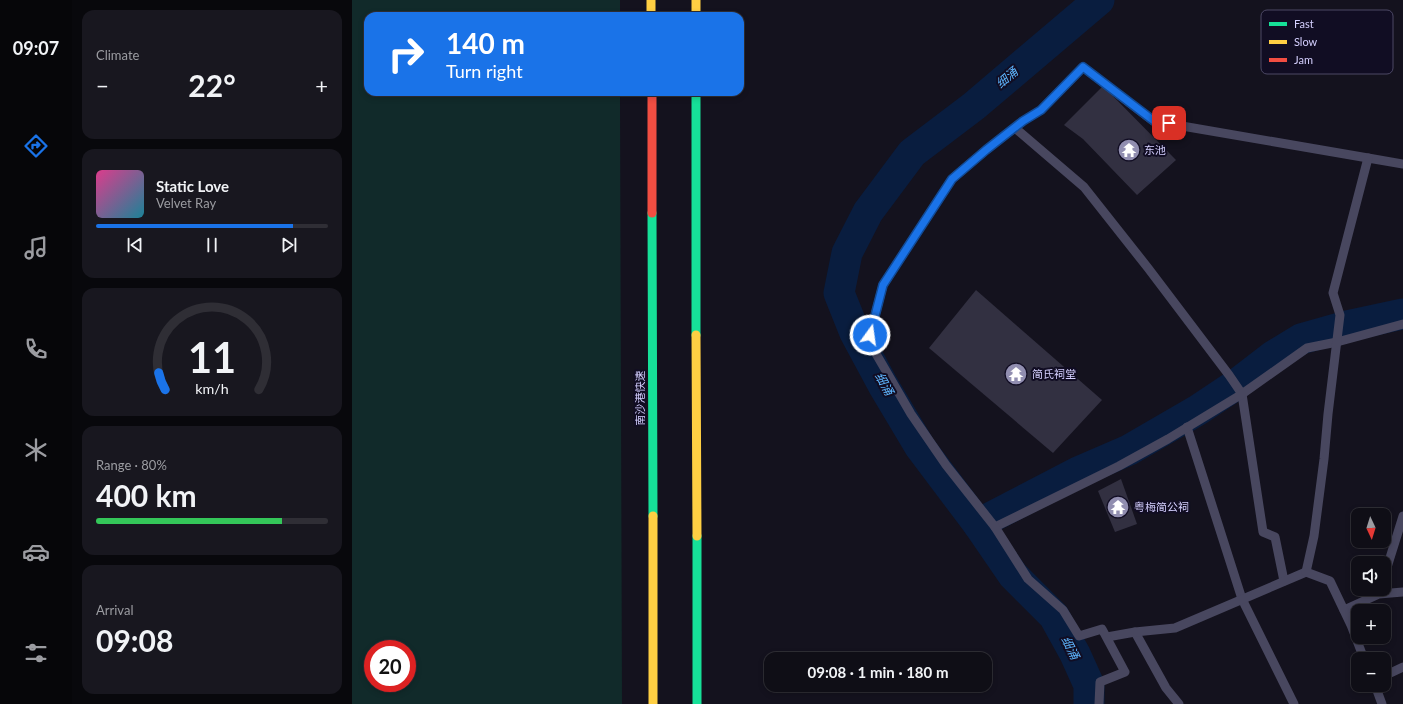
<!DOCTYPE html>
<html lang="en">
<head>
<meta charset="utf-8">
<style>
	:root { --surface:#0f0e16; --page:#18171f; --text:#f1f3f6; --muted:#9b9ca1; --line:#2f2e35; --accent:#1a73e8 }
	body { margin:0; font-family:Lato,"Noto Sans SC",sans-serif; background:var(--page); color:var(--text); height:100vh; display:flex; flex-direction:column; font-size:15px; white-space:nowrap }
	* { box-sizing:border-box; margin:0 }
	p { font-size:13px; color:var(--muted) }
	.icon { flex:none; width:22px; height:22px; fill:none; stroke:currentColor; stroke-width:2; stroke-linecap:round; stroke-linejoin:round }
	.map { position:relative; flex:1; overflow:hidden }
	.side { display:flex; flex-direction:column; gap:10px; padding:10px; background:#08080c; width:280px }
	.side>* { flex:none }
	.banner { position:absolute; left:12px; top:12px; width:380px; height:84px; border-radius:12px; box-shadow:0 2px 6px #0003,0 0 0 1px var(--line); background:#1a73e8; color:#fff; overflow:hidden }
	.needle { width:26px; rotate:176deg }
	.buttons { position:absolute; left:999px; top:508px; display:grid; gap:8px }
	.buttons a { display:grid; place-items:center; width:40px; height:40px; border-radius:8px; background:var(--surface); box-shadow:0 2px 6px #0003,0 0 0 1px var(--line); font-size:20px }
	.speed { position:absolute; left:12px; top:640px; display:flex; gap:8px; font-size:20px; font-weight:700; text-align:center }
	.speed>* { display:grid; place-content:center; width:52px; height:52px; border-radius:50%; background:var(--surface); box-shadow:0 2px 6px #0003,0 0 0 1px var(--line); line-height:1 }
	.speed .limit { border:6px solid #d22; background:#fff; color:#111 }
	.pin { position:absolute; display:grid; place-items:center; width:34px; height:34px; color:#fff; margin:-17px; border-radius:8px; box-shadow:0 2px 6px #0006 }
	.me { position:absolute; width:44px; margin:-22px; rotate:14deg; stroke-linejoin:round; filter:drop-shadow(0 0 3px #0008) }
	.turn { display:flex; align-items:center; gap:14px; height:84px; padding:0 16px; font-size:18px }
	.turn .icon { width:52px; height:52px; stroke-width:2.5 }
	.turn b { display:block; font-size:28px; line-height:34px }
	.big { font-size:30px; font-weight:700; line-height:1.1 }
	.side .card { flex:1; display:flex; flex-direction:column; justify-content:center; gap:6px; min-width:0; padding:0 14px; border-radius:12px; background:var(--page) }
	.side .dial { align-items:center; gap:0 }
	.dial svg { height:104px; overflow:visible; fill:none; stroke:var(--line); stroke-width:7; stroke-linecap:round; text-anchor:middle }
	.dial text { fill:var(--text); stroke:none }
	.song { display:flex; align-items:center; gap:12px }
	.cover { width:48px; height:48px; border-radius:6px; background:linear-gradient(135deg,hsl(330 70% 55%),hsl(190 70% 35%)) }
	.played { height:4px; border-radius:2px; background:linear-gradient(90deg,var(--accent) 85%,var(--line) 85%) }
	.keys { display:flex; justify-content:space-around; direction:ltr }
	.heat { display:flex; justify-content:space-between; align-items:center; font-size:22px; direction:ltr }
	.charge { height:6px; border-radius:3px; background:linear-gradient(90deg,#34c759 80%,var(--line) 0) }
	.trip { position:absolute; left:412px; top:652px; width:228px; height:40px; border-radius:12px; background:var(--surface); box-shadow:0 2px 6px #0003,0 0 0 1px var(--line); font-weight:700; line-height:40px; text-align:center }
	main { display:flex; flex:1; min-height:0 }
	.tabs { display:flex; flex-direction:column; width:72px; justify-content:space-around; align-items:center; background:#060609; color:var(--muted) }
	.tabs .icon { width:28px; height:28px }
	.tabs .active { color:var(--accent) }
	.tabs b { font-size:18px; color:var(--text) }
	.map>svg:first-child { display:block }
	.green { fill:#112a2a; fill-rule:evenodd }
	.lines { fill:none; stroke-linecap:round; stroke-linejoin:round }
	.river { stroke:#091d3f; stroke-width:31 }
	.building { fill:#323041 }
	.lane { stroke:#48475f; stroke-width:9 }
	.fast { stroke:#16e098; stroke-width:9 }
	.slow { stroke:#ffcf43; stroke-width:9 }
	.jam { stroke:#f24e42; stroke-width:9 }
	.route-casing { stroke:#114b97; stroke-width:10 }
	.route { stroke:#1a73e8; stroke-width:7 }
	.labels { text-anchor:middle; stroke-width:4; stroke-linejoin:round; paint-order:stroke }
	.poi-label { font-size:11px; fill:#d5d0ff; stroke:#110d23; text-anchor:start }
	.street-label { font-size:11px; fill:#d5d0ff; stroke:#110d23 }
	.water-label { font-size:12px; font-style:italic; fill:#5eb6ff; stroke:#110d23 }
	.key { fill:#110d23; stroke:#4c4865; stroke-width:1 }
	.key-label { font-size:11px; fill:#d5d0ff }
</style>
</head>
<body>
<main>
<nav class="tabs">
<b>09:07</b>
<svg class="icon active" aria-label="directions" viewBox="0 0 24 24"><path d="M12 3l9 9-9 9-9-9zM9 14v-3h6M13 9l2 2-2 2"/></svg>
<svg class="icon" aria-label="music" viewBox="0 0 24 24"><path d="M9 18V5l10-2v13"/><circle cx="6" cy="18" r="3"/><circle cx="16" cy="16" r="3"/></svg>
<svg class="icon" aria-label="phone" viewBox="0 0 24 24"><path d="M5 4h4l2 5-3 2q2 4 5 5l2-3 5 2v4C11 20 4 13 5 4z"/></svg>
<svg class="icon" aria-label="climate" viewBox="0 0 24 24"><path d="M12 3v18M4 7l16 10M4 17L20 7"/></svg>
<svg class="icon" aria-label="car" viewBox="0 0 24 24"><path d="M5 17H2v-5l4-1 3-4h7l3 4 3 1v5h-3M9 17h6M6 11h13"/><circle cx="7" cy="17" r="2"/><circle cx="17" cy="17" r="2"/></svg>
<svg class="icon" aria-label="filters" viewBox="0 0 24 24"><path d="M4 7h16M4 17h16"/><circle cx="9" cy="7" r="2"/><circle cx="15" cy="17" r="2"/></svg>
</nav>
<section class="side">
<div class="card"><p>Climate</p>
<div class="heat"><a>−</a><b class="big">22°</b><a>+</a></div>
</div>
<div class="card">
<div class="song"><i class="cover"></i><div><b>Static Love</b><p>Velvet Ray</p></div></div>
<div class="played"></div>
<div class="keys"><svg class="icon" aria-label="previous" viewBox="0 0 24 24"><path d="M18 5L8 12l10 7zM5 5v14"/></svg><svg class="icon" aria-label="pause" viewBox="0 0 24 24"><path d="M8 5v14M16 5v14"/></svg><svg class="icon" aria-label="next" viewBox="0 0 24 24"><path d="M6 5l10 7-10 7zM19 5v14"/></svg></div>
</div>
<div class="card dial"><svg viewBox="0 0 100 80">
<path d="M14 69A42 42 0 1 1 86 69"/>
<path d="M14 69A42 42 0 0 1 9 56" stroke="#1a73e8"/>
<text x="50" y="56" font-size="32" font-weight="700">11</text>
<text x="50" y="72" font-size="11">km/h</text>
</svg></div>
<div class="card"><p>Range · 80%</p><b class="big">400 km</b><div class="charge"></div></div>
<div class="card"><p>Arrival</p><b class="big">09:08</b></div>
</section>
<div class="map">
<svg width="1051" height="704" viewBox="0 0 1051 704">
	<rect width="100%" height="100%" fill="#14121e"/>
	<!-- green -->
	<path class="green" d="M0,0H268V16H16V92H268L270,704H0ZM21,649H55V683H21Z"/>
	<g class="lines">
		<!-- river -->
		<g class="river">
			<path d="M626,524L726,472L777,450L846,410L882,386L921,356L949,339L995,326L1051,314"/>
			<path d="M737,704V685L723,654L702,616L661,575L626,524L568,447L531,385L503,333L487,293L495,253L516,212L560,153L622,106L747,0"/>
		</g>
	</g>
	<!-- building -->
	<g class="building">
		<path d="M751,86L824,160L785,195L731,139L712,125Z"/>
		<path d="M624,290L750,400L701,453L577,348Z"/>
		<path d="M769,479L785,524L763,532L746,491Z"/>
	</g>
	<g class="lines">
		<!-- lane -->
		<g class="lane">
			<path d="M663,128L732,187L796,268L877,375L890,394L911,532L923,537L932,581"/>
			<path d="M1016,158L1051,164"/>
			<path d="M835,427L890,599L942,704"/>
			<path d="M643,527L767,466L816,439L890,394L955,348L985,342L1051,324"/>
			<path d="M1032,577L1051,516"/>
			<path d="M992,610L1027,594L1051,592"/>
			<path d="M783,632L814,688L827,704"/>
			<path d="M755,637L783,632L823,628L954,572"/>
			<path d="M1032,676L1051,667"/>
			<path d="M1023,685L1030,704"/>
			<path d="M747,704L748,682L773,672L750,629L727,636L711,610L676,579L643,527L594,465L559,414L523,352L518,335L531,285L600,179L634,150L671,121L689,110L731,67L801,121L1016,158L981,293L988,315L976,414L972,459L962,536L954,572L978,581L999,625L1012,659"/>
		</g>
		<!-- fast -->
		<g class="fast">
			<path d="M344,92V335"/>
			<path d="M300,213L301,516"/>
			<path d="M345,536V704"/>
		</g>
		<!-- slow -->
		<g class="slow">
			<path d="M299,0V16"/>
			<path d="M344,0V16"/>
			<path d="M344,335L345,536"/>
			<path d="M301,516V704"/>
		</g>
		<!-- jam -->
		<path class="jam" d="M300,92V213"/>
	</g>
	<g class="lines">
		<!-- route casing -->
		<g class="route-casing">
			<path id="route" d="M518,335L531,285L600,179L634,150L671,121L689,110L731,67L802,121L817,123"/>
		</g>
		<!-- route -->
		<use href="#route" class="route"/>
	</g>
	<!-- icons -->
	<defs>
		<g id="temple-disc" transform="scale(1.15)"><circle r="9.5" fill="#918eb0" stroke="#110d23"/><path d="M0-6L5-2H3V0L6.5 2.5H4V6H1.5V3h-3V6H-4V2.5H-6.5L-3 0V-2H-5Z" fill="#fff"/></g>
	</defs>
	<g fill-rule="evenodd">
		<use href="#temple-disc" x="777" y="150"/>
		<use href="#temple-disc" x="664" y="374"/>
		<use href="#temple-disc" x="766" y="507"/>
	</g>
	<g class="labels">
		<!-- poi labels -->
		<g class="poi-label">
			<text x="792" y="154">东池</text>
			<text x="680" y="378">简氏祠堂</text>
			<text x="782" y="511">粤梅简公祠</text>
		</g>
		<!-- street labels -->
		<g class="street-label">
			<text transform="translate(288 398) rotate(-90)" y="4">南沙港快速</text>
		</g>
		<!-- water labels -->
		<g class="water-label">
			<text transform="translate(655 78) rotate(-40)" y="4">细涌</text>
			<text transform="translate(532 384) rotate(60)" y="4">细涌</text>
			<text transform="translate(718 648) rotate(63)" y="4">细涌</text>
		</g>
	</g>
	<!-- legend -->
	<rect x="909" y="10" width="132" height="64" rx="6" class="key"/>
	<rect x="917" y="22" width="18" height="4" fill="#16e098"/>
	<rect x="917" y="40" width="18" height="4" fill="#ffcf43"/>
	<rect x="917" y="58" width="18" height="4" fill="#f24e42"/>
	<g class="key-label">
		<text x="942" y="28">Fast</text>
		<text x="942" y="46">Slow</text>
		<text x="942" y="64">Jam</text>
	</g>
</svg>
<div class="buttons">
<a><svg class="needle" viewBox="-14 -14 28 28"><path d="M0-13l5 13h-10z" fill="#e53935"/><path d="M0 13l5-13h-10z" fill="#9b9ca1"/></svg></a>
<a><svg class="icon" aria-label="sound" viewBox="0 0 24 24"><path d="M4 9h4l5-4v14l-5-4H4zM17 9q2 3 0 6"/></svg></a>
<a>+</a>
<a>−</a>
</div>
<div class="speed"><div class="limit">20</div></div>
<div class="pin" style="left:817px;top:123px;background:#d93025"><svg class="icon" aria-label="arrive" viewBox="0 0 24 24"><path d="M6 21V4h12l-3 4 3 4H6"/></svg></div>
<svg class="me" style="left:518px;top:335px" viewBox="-20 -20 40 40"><circle r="17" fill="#1a73e8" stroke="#fff" stroke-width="3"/><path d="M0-11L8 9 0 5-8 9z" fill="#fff"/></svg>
<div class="trip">09:08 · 1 min · 180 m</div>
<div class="banner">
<div class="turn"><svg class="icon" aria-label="right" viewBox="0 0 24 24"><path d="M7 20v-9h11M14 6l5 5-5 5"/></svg><div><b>140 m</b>Turn right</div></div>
</div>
</div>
</main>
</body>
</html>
